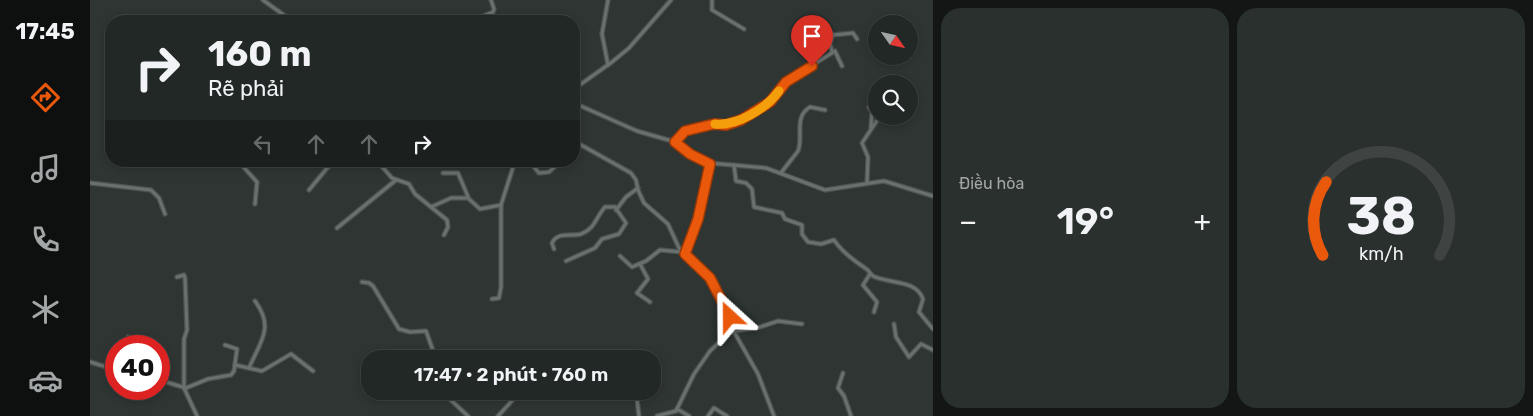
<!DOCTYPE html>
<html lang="vi">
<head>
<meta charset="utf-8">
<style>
	:root { --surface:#222826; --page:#2a302e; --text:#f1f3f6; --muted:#a2a6a7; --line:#3f4443; --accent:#ea580c }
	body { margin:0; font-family:Rubik,sans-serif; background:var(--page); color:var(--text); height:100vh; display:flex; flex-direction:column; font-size:19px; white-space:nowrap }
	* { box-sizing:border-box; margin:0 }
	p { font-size:16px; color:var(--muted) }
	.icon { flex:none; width:28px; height:28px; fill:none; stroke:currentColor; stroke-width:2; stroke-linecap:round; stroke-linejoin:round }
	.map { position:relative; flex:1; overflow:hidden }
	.sheet { display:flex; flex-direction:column; gap:8px; padding:8px; background:#131615; width:600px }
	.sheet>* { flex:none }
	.banner { position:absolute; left:15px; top:15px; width:475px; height:152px; border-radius:20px; box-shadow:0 2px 8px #0003,0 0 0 1px var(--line); background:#222826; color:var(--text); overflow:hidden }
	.needle { width:32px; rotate:124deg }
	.tools { position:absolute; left:778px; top:15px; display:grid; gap:10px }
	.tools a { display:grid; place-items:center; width:50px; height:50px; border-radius:50%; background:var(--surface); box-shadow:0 2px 8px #0003,0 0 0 1px var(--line); font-size:25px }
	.speed { position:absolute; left:15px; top:335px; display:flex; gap:10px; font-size:25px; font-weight:700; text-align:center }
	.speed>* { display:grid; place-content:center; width:65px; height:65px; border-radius:50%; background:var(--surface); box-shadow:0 2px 8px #0003,0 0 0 1px var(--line); line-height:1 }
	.speed .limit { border:8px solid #d22; background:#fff; color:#111 }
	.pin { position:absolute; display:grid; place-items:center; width:42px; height:42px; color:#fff; margin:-51px -21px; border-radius:50% 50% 50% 0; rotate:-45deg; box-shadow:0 0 5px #0007 }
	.pin .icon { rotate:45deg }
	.me { position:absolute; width:55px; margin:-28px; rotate:336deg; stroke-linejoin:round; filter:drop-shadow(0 0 4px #0008) }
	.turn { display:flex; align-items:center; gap:18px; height:105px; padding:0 20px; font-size:22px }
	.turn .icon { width:65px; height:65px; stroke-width:2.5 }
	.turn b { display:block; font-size:35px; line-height:42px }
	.lanes { display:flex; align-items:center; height:48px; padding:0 20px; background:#0003; justify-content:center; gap:25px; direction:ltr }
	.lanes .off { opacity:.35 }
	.big { font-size:38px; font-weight:600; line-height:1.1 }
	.sheet .tile { flex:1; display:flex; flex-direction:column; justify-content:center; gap:8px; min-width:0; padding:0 18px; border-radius:20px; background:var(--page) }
	.sheet .dial { align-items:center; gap:0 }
	.dial svg { height:130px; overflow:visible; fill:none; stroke:var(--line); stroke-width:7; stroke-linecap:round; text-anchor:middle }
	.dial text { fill:var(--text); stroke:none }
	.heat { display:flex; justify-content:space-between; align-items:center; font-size:28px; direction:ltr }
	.sheet .tiles { flex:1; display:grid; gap:8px; grid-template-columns:repeat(2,1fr) }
	.trip { position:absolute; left:271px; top:350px; width:300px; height:50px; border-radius:20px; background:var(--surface); box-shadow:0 2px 8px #0003,0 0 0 1px var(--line); font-weight:600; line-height:50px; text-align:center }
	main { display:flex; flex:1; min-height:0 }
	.dock { display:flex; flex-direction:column; width:90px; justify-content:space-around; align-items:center; background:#0e100f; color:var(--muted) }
	.dock .icon { width:35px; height:35px }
	.dock .selected { color:var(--accent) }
	.dock b { font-size:22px; color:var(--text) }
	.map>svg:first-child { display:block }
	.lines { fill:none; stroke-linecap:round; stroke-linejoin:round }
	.minor-casing { stroke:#4b514f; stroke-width:5.5 }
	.minor { stroke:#69716e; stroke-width:3 }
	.route-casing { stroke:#983908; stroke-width:12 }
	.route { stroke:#ea580c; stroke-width:9 }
	.slow { stroke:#f59e0b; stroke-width:9 }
</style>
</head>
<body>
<main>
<nav class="dock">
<b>17:45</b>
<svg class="icon selected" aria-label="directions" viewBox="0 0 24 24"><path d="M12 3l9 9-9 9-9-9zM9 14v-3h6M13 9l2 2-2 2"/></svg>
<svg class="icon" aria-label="music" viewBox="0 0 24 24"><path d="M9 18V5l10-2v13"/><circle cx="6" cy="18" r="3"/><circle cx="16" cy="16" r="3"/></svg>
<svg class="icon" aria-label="phone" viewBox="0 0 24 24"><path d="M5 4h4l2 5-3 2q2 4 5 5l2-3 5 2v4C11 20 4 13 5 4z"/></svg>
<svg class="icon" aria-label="climate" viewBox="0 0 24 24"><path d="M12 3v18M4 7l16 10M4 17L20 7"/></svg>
<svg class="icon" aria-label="car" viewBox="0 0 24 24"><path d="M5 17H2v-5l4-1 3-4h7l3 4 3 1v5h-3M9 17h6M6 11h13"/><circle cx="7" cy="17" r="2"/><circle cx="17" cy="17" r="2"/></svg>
</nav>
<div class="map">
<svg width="843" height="416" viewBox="0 0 843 416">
	<rect width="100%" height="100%" fill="#2e3533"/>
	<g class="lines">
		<!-- minor casing -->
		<g class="minor-casing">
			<g id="minor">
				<path d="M173,0L202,21"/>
				<path d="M622,0V10L654,29"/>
				<path d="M382,21L403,12L404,9L401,0"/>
				<path d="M721,38L739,31L743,35"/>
				<path d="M742,52L740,43L743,35L763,33L767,39"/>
				<path d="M518,65L512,34L518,0"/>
				<path d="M484,89L522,62L539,48L581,0"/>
				<path d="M484,103L547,131L582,141L619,163L676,168L735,190L794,181L843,196"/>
				<path d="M779,107L782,112L781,127"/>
				<path d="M484,141L541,173L546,180L548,190L554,203L578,224L589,248L615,272L624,285L637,309L643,330L668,374L684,416"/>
				<path d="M585,142L595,131L624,124L636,125L651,119L680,102L699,80L745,51L752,66"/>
				<path d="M148,161L167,182L165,204"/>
				<path d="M287,161L302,178L319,184L325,194L357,220L358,227L354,235"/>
				<path d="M439,161L449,173L459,172L468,164"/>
				<path d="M644,165L646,181L656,183L662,189L664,207L692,213L695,219L712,225V234L718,242L731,244L744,240C752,252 763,260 775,268C779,270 779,273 783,276C798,284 826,279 833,299L829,312L843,329"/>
				<path d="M353,173H368L379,199L390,209L411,205"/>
				<path d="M691,173C693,170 706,154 708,151C714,137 703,117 720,107L735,110"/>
				<path d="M0,183L61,190L69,198L75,214"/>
				<path d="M777,183L778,157L772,143L790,116"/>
				<path d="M219,190L243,161"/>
				<path d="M341,207L361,198H378"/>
				<path d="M526,210L536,197L548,188"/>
				<path d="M247,228L306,180"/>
				<path d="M464,249L462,243C468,231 481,237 491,234C505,229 506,217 515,207H525L536,223L529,234L512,239L505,248L476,261"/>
				<path d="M595,254L608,219L620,164"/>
				<path d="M530,256L542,267L556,261L570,250L592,252"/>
				<path d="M550,264L558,279L547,293L560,302"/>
				<path d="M780,274L773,285L787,302L784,312"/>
				<path d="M87,277L94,275L95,278L97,330L94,339V388L107,416"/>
				<path d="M272,282L279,283L283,286L309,329L320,332L336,331L346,359"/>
				<path d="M402,299L409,298L411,287V205L425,161"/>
				<path d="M804,324L806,337L819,357L831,344L843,350"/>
				<path d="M33,346L38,337"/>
				<path d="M526,358L531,359"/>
				<path d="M0,362L26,370"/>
				<path d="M145,365L172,371L201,354L223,371"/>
				<path d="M21,368L26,358"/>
				<path d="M159,368C170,342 185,328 165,301"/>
				<path d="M753,373L748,388L754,396L761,416"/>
				<path d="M69,380L96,388L118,379L141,375L144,371L147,349L135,345"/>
				<path d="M351,391L378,416"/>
				<path d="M546,391L549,416"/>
				<path d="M503,392V391"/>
				<path d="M587,409L599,416"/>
				<path d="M408,416L431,391"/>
				<path d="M567,416L586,411L604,374L620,351L640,332L670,327L688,321L712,324"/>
				<path d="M618,416L624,408L637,416"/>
			</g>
		</g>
		<!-- minor -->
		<use href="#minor" class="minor"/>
	</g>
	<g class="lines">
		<!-- route casing -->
		<g class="route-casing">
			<path id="route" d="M640,317L620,278L595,254L608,219L620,164L600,154L585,142L595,131L624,124L636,125L651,120L680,102L696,82L722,66"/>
		</g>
		<!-- route -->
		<use href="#route" class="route"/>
		<!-- slow -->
		<path class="slow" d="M625,124C647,126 676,109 689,91"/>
	</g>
</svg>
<div class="tools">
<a><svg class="needle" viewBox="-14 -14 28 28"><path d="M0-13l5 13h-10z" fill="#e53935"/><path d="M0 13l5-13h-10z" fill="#a2a6a7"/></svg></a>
<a><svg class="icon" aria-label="search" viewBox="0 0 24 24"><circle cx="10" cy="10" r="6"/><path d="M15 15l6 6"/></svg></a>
</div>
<div class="speed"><div class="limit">40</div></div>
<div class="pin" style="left:722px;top:66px;background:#d93025"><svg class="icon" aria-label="arrive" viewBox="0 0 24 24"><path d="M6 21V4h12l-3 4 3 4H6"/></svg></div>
<svg class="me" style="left:640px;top:317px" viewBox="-20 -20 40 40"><path d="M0-17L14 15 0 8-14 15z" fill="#ea580c" stroke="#fff" stroke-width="4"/></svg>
<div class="trip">17:47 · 2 phút · 760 m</div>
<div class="banner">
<div class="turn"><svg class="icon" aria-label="right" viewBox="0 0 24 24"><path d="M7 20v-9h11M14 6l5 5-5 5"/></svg><div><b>160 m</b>Rẽ phải</div></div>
<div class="lanes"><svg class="icon off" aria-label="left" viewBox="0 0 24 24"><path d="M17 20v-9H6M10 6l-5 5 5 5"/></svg><svg class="icon off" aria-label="ahead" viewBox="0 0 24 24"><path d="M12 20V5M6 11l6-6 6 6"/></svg><svg class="icon off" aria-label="ahead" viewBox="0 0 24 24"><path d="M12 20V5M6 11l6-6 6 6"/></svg><svg class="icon" aria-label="right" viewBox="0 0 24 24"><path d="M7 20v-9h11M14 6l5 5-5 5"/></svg></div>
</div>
</div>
<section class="sheet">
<div class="tiles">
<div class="tile"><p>Điều hòa</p>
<div class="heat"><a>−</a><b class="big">19°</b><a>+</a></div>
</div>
<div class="tile dial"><svg viewBox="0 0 100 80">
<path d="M14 69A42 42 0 1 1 86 69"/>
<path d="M14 69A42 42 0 0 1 16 24" stroke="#ea580c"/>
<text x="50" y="56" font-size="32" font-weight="700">38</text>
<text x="50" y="72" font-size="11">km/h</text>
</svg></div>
</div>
</section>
</main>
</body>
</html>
